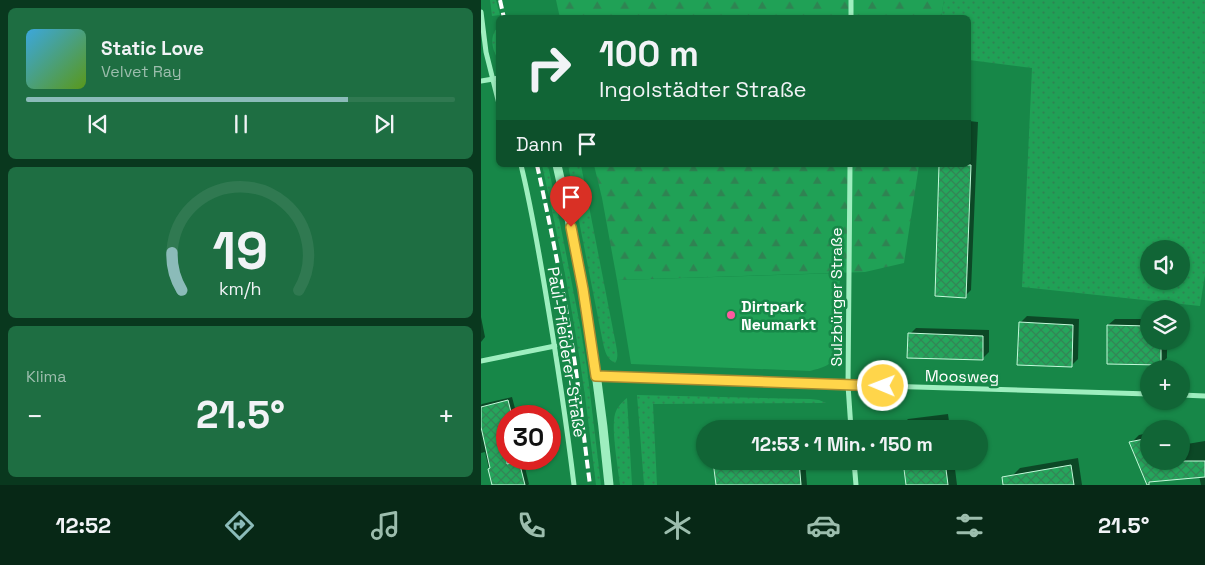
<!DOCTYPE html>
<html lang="de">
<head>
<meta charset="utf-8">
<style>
	:root { --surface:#116536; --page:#1e6e42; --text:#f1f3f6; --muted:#9cbdad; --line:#307951; --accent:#8bbbb9 }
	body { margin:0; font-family:"Space Grotesk",sans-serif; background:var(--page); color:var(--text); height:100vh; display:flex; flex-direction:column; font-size:19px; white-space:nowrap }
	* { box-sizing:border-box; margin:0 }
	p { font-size:16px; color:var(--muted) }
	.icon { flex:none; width:28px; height:28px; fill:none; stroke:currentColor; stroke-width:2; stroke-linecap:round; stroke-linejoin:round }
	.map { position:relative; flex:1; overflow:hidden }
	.sheet { display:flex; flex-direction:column; gap:8px; padding:8px; background:#09381e; width:481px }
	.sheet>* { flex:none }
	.guide { position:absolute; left:15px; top:15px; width:475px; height:152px; border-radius:8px; box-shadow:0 1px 4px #0004; background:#116536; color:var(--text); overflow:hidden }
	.buttons { position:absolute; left:659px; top:240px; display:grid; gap:10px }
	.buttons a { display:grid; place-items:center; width:50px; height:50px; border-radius:50%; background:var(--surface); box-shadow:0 1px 4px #0004; font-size:25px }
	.speed { position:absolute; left:15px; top:405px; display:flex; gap:10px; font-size:25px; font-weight:700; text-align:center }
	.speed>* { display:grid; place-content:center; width:65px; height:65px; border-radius:50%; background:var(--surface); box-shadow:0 1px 4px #0004; line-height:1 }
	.speed .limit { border:8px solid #d22; background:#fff; color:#111 }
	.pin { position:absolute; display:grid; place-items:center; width:42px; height:42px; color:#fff; margin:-51px -21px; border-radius:50% 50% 50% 0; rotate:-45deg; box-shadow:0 0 5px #0007 }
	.pin .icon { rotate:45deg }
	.me { position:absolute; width:55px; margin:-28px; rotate:271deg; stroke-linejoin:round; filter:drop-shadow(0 0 4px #0008) }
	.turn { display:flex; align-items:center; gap:18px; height:105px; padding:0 20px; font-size:22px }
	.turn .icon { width:65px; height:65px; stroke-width:2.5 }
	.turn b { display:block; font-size:35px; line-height:42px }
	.then { display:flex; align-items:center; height:48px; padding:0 20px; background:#0003; gap:10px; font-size:19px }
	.big { font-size:38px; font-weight:600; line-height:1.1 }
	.sheet .tile { flex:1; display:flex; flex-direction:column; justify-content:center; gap:8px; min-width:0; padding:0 18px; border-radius:8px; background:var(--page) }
	.sheet .dial { align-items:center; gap:0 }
	.dial svg { height:130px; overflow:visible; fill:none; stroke:var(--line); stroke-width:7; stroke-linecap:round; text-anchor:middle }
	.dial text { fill:var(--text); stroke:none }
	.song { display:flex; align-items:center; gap:15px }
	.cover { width:60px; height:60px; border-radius:8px; background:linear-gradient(135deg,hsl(200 70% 55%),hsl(90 70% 35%)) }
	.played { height:5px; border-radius:2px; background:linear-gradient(90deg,var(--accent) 75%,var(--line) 75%) }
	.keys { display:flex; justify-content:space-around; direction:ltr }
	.heat { display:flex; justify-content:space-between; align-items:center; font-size:28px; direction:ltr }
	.trip { position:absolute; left:215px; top:420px; width:292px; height:50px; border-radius:25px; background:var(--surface); box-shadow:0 1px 4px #0004; font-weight:600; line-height:50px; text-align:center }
	.menu { display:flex; height:80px; justify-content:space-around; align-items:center; background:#072816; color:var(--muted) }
	.menu .icon { width:35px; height:35px }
	.menu .active { color:var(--accent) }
	.menu b { font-size:22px; color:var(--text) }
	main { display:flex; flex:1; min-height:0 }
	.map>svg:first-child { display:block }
	.grass { fill:url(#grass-dots); fill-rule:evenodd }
	.forest { fill:url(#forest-firs) }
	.garden { fill:#20a156 }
	.shadow { fill:#0007 }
	.building { fill:url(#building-cross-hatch); stroke:#c3fada }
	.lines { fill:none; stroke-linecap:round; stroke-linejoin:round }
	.minor { stroke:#9eeebf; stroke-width:5 }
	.tertiary { stroke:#9eeebf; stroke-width:9 }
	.rail { stroke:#fff; stroke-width:4; stroke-dasharray:9 4; stroke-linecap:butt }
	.route-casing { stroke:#a68a30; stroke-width:12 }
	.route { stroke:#ffd54a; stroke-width:9 }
	.poi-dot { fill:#ff5a9f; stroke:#178748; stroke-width:2 }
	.labels { text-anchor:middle; stroke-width:5; stroke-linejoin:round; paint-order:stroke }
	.street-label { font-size:16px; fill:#fff; stroke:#178748 }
	.poi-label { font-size:16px; font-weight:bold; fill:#fff; stroke:#178748; text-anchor:start }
</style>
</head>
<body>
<main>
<section class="sheet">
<div class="tile">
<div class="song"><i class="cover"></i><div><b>Static Love</b><p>Velvet Ray</p></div></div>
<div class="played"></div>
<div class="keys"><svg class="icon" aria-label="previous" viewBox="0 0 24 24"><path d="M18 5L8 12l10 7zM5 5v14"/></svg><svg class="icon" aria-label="pause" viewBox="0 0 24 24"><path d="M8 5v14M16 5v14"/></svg><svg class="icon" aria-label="next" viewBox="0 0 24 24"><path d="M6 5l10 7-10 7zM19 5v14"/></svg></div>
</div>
<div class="tile dial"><svg viewBox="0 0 100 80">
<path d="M14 69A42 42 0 1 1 86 69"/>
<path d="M14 69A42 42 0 0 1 8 46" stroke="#8bbbb9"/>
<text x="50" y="56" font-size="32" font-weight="700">19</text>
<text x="50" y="72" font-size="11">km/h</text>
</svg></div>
<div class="tile"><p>Klima</p>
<div class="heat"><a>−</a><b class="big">21.5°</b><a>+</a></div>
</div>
</section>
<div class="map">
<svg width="724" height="485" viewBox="0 0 724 485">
	<defs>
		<pattern id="grass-dots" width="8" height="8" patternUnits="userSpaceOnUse" patternTransform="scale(1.25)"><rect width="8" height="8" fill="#20a156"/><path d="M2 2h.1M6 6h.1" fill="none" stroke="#2f8352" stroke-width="1.8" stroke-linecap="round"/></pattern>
		<pattern id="forest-firs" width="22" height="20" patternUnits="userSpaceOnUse" patternTransform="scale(1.25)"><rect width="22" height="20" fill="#20a156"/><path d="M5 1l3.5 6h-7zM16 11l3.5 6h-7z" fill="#2f8352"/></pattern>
		<pattern id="building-cross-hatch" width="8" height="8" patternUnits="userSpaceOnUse" patternTransform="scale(1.25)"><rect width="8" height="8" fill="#25a65c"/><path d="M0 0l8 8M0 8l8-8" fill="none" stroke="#338656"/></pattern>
	</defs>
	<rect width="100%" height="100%" fill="#178748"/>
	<!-- grass -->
	<g class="grass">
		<path d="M9,0H15L19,15L11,16Z"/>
		<path d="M463,0H724V275L719,306L541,287L551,68L488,60V18H460ZM668,249H700V281H668Z"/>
		<path d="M17,27V59C11,50 8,36 17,27Z"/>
		<path d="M61,165H67L83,243L100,330L106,368L120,485H115C110,446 106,407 100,368C90,300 76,232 61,165Z"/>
		<path d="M87,165H100L135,345C136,351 138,358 134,363C126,359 124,352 122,343Z"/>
		<path d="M156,395L329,399L338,400L345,403L172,404L176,485H163Z"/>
		<path d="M146,398L151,485H139C137,468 130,429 134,414C136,407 141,402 146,398Z"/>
	</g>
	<!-- forest -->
	<g class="forest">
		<path d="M75,0H463L460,18H79Z"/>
		<path d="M113,165H438L423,263L384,272L136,280L121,198Z"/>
	</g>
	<!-- garden -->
	<path class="garden" d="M359,273L357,350C351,366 344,367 329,371L150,364L136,280Z"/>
	<!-- shadow -->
	<g class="shadow">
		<path d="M488,121L497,122L490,290L484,296L460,165H488Z"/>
		<path d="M546,316L598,319L597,359L590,366L539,323Z"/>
		<path d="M0,317L4,337L0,342Z"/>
		<path d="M634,319H668V341H686V358L679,364L627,325Z"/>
		<path d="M435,328L508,330V352L501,359L429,334Z"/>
		<path d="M31,397L36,416H26V459H42L48,484L47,485H12L4,452L0,453V405L1,404Z"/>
		<path d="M467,414L469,429H420L419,427L427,419Z"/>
		<path d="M320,423L321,429H255Z"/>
		<path d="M668,433V461H700V445L724,441V485H720L718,476L665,481L650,443L658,435Z"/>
		<path d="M597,458L601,485H533L531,476L539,468Z"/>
		<path d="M234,461H324L326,485H236Z"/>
		<path d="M424,461H473L476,485H427Z"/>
	</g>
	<!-- building -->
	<g class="building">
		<path d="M458,165H490L485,298L454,296Z"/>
		<path d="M538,322L592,325L591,367L536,365Z"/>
		<path d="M626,325L668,326V341H680V365L626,364Z"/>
		<path d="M427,333L502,336V360L426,358Z"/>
		<path d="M27,400L31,416H26V464L38,461L44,485H11L7,469L9,468L0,427V407Z"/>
		<path d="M668,438V461H724V477L668,482V485H666L648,442Z"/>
		<path d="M232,461H318L320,485H235Z"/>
		<path d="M422,461H464L467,485H425Z"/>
		<path d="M590,465L593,485H522L521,477Z"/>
	</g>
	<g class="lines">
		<!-- minor -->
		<g class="minor">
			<path d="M0,12L5,52L18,104"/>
			<path d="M370,18V0"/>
			<path d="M0,81L18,78"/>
			<path d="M40,165C50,206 57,247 64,289C75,354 85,419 93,485"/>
			<path d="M369,165L367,385L370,429"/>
			<path d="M0,361L74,346"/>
			<path d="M115,376L367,385L668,394"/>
			<path d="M700,395L724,396"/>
			<path d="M373,461L375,485"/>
		</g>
		<!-- tertiary -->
		<path class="tertiary" d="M76,165C101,270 118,377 128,485"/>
		<!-- rail -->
		<g class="rail">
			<path d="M19,0L23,18"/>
			<path d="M56,165C71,233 85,302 95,371C100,409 104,447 109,485"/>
		</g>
	</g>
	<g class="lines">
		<!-- route casing -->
		<g class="route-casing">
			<path id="route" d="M90,227L102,289L115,376L402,386"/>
		</g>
		<!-- route -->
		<use href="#route" class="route"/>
	</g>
	<!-- markers -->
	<circle class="poi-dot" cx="250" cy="315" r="5"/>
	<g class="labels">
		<!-- street labels -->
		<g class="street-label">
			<text transform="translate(355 297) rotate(-90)" y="6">Sulzbürger Straße</text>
			<text transform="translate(86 352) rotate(81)" y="6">Paul-Pfleiderer-Straße</text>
			<text transform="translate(481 376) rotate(1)" y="6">Moosweg</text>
		</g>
		<!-- poi labels -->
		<g class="poi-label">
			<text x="260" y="312">Dirtpark<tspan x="260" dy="18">Neumarkt</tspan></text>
		</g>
	</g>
</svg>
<div class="buttons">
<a><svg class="icon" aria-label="sound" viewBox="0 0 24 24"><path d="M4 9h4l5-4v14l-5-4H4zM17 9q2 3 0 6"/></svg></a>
<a><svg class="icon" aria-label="layers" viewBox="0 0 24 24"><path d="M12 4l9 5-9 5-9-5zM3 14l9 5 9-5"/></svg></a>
<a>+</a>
<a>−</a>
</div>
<div class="speed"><div class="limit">30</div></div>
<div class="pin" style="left:90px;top:227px;background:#d93025"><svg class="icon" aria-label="arrive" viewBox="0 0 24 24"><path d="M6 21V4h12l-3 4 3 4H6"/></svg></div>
<svg class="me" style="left:402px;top:386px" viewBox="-20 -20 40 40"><circle r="17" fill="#ffd54a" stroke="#fff" stroke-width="3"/><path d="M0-11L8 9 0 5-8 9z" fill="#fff"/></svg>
<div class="trip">12:53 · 1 Min. · 150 m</div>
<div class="guide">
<div class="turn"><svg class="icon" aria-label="right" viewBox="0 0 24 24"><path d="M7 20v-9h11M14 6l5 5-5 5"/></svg><div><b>100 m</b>Ingolstädter Straße</div></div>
<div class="then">Dann<svg class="icon" aria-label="arrive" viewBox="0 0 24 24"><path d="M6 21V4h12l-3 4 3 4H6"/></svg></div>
</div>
</div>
</main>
<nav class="menu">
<b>12:52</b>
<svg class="icon active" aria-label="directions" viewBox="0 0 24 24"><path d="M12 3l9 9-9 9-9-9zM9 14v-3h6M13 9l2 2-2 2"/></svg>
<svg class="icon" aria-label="music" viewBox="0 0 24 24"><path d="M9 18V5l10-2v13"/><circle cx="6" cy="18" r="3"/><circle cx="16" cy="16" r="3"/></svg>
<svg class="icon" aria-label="phone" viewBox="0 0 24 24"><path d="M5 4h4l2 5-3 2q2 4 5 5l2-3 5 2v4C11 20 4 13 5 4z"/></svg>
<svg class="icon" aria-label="climate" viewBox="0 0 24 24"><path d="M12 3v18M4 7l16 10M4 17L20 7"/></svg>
<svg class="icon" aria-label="car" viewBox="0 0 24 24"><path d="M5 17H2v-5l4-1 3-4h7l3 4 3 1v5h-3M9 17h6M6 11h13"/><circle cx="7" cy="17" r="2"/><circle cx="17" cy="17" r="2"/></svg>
<svg class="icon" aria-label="filters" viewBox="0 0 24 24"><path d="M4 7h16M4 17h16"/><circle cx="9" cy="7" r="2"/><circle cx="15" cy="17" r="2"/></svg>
<b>21.5°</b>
</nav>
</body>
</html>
